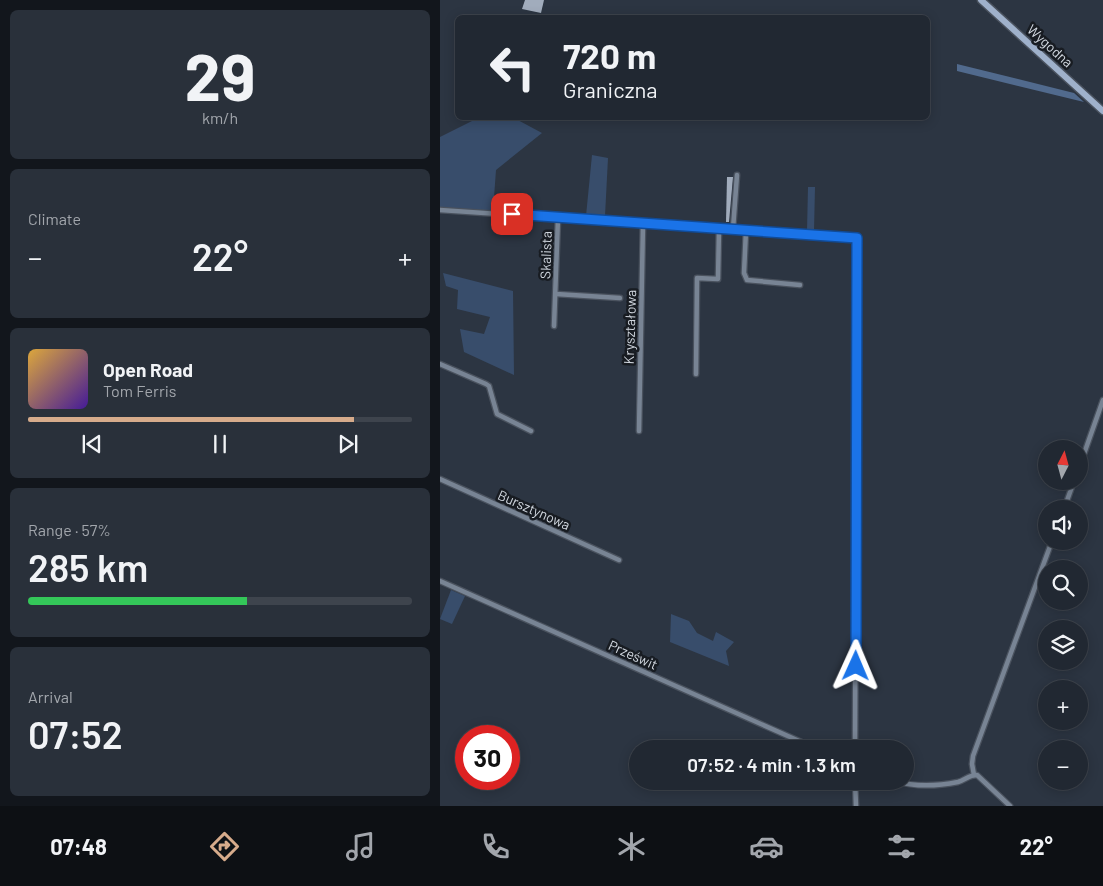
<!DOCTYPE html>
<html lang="en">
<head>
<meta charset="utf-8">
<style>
	:root { --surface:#212832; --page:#29303a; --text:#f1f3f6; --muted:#a2a6ac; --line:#3e444d; --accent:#d6ab8b }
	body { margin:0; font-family:Barlow,sans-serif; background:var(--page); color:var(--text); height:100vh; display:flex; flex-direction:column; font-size:19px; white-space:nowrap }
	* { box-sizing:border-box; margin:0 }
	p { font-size:16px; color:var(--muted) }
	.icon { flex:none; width:28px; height:28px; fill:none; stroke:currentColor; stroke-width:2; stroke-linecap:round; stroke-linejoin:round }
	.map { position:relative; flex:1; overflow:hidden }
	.drawer { display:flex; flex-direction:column; gap:10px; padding:10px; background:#12161c; width:440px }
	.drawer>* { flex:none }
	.top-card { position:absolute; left:15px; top:15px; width:475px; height:105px; border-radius:8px; box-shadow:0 2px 12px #0003,0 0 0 1px var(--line); background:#212832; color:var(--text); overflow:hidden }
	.needle { width:32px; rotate:6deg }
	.buttons { position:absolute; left:598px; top:440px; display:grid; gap:10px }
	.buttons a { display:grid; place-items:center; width:50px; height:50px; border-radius:50%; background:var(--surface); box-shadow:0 2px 12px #0003,0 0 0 1px var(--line); font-size:25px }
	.speed { position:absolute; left:15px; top:725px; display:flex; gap:10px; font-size:25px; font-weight:700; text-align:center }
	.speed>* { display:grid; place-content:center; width:65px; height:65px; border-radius:50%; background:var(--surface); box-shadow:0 2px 12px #0003,0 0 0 1px var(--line); line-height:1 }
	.speed .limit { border:8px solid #d22; background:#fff; color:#111 }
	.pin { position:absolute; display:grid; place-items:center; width:42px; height:42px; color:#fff; margin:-21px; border-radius:10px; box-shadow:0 2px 8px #0006 }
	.me { position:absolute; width:55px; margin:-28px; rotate:1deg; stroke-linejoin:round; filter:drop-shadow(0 0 4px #0008) }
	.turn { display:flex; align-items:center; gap:18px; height:105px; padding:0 25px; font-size:22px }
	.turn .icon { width:65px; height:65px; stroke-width:2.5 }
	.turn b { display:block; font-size:35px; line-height:42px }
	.big { font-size:38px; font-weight:600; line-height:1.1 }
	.drawer .widget { flex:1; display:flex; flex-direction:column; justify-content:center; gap:8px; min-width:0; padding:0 18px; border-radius:8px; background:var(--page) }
	.drawer .dial { align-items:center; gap:0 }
	.dial b { font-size:65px; line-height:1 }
	.song { display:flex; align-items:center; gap:15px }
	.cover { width:60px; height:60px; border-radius:8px; background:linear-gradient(135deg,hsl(40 70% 55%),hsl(260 70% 35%)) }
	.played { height:5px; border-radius:2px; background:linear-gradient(90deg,var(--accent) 85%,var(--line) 85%) }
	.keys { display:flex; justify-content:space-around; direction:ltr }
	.heat { display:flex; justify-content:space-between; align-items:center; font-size:28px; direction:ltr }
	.charge { height:8px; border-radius:4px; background:linear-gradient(90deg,#34c759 57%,var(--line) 0) }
	.trip { position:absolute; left:189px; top:740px; width:285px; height:50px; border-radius:25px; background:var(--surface); box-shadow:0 2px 12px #0003,0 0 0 1px var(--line); font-weight:600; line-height:50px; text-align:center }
	.tab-bar { display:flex; height:80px; justify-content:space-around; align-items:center; background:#0d1014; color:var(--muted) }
	.tab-bar .icon { width:35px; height:35px }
	.tab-bar .on { color:var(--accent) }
	.tab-bar b { font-size:22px; color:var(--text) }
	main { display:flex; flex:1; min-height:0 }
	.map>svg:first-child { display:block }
	.green { fill:#384d6b }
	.forest { fill:#516a8d }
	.building { fill:#a1acbc }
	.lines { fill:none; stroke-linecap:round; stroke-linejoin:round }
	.street-casing { stroke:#4a525e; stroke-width:7 }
	.secondary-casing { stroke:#4a525e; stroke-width:9 }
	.street { stroke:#788494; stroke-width:4.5 }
	.secondary { stroke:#9fb1cb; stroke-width:6 }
	.route-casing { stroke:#114b97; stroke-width:12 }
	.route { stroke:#1a73e8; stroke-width:9 }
	.labels { text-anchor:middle; stroke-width:5; stroke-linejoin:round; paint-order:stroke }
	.street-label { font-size:14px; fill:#d2d8e0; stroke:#181c22 }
</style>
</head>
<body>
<main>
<section class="drawer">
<div class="widget dial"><b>29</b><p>km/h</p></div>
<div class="widget"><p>Climate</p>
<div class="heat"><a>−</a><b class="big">22°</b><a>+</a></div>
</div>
<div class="widget">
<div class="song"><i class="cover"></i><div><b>Open Road</b><p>Tom Ferris</p></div></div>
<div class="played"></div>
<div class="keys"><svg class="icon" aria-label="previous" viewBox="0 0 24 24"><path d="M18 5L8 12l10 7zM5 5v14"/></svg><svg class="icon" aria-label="pause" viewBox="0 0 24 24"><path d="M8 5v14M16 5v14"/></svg><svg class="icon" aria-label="next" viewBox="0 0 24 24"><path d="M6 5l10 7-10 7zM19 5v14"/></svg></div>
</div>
<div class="widget"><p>Range · 57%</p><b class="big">285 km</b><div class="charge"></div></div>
<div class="widget"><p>Arrival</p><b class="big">07:52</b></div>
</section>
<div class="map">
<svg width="663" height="806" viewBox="0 0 663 806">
	<rect width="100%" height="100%" fill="#2c3542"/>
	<!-- green -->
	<g class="green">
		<path d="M38,118H74L102,133L56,170L53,211L0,208V137Z"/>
		<path d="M152,155L168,158L165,216H146Z"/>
		<path d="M368,187H375L374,231H367Z"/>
		<path d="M3,273L73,291L74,375L24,352L20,329L44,334L50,317L17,309L18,290L6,286Z"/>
		<path d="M11,590L25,596L12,624L0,619Z"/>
		<path d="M231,614L249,621L257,633L273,641L276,632L294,642L286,651L289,666L230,642Z"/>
	</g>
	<!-- forest -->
	<path class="forest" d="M517,64L634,93L644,102L517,71Z"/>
	<!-- building -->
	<g class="building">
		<path d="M85,0H104L101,13L82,9Z"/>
		<path d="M287,177H293L289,222H286Z"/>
	</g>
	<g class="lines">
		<!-- street casing -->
		<g class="street-casing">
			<g id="street">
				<path d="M0,210L417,238L415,749"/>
				<path d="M293,229L297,175"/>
				<path d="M306,230L304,273L307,280L360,285"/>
				<path d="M116,294L180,298"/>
				<path d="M114,326L118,218"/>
				<path d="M0,364L46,384L49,386L57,414L91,431"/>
				<path d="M256,374L257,278L278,279L279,229"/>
				<path d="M199,431L203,223"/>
				<path d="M639,468L663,400"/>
				<path d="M0,479L179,560"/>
				<path d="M624,509L634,481"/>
				<path d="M0,581L377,749"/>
				<path d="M534,775L532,764L533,756L612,541"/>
				<path d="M415,781L416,806"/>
				<path d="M455,781C475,787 498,786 518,782C525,780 529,775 537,775L570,806"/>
			</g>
		</g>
		<!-- secondary casing -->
		<g class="secondary-casing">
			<path id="secondary" d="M541,0L663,111"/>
		</g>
		<!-- street -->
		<use href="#street" class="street"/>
		<!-- secondary -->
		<use href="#secondary" class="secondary"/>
	</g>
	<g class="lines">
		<!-- route casing -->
		<g class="route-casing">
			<path id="route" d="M72,214L417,238L416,666"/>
		</g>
		<!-- route -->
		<use href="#route" class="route"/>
	</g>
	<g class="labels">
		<!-- street labels -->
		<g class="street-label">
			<text transform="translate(610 46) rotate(42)" y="5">Wygodna</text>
			<text transform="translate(106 255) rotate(-88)" y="5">Skalista</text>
			<text transform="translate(190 327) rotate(-88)" y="5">Kryształowa</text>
			<text transform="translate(94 510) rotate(24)" y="5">Bursztynowa</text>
			<text transform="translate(193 655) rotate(24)" y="5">Prześwit</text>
		</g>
	</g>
</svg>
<div class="buttons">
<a><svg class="needle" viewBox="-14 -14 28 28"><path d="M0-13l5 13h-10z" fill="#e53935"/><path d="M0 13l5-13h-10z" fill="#a2a6ac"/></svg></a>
<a><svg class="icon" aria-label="sound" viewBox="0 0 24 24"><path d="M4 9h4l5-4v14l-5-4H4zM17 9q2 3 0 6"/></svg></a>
<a><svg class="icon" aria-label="search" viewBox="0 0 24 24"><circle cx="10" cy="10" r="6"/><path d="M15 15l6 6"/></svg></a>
<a><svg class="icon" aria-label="layers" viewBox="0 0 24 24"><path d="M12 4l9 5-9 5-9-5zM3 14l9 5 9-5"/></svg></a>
<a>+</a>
<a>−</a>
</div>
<div class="speed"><div class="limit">30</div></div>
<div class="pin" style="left:72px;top:214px;background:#d93025"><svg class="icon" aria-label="arrive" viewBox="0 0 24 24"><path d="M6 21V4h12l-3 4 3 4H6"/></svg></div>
<svg class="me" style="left:416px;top:666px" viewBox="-20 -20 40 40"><path d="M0-17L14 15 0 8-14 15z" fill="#1a73e8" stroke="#fff" stroke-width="4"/></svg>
<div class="trip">07:52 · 4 min · 1.3 km</div>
<div class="top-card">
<div class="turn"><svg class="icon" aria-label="left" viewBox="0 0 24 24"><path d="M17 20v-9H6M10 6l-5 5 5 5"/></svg><div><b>720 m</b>Graniczna</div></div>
</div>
</div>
</main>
<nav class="tab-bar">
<b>07:48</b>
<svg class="icon on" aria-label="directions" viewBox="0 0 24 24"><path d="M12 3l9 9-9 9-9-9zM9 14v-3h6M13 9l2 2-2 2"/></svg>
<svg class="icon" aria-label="music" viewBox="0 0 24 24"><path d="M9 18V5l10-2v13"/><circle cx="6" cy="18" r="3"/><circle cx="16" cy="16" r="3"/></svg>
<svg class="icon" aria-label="phone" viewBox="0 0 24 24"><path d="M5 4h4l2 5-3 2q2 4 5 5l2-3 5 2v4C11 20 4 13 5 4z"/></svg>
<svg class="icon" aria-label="climate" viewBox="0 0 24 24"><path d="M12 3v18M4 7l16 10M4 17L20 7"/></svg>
<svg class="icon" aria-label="car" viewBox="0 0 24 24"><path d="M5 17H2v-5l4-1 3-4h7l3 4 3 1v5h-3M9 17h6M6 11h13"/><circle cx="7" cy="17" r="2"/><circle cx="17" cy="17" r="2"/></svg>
<svg class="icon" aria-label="filters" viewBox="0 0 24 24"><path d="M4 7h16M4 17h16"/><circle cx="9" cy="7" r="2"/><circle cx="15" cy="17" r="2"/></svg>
<b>22°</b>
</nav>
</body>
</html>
